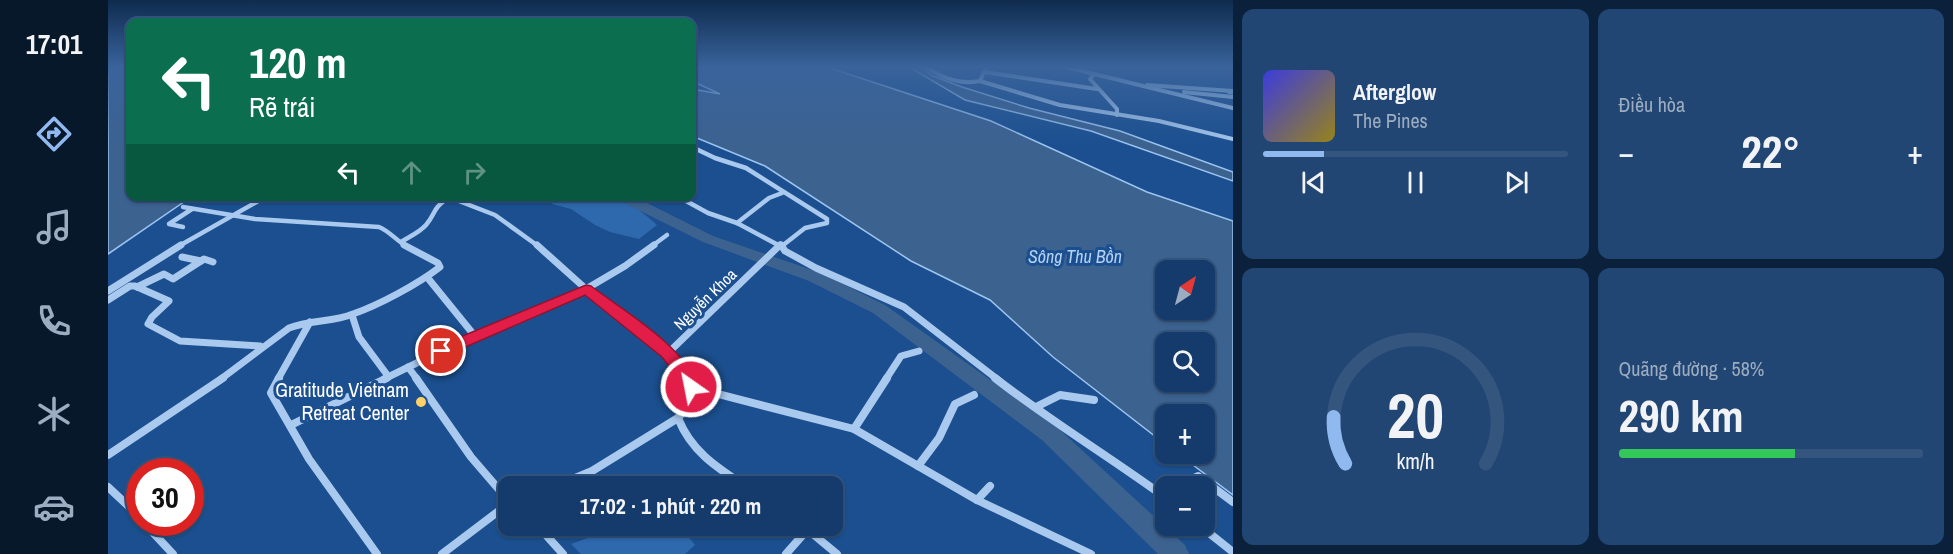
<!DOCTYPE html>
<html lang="vi">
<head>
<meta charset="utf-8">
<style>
	:root { --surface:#143b6b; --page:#214673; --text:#f1f3f6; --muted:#9dadc1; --line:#33557e; --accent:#90b9f0 }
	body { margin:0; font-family:"Archivo Narrow",sans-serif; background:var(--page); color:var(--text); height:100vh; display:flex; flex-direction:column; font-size:22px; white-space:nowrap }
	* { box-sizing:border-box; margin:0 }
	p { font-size:20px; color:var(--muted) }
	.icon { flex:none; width:33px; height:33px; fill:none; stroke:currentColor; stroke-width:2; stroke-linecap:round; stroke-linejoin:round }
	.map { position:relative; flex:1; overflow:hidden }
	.drawer { display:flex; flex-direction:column; gap:9px; padding:9px; background:#0b203b; width:720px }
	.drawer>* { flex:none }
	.guide { position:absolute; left:18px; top:18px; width:570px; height:183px; border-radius:12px; box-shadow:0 2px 4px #0004,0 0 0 2px var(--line); background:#0b6e4f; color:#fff; overflow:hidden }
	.needle { width:39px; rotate:36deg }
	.controls { position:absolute; left:1047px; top:260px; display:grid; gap:12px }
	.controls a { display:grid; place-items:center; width:60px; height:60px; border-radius:12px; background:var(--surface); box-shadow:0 2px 4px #0004,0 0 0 2px var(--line); font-size:30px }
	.speed { position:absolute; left:18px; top:458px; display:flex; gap:12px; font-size:30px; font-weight:700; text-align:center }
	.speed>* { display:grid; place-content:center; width:78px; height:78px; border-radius:50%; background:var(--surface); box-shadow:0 2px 4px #0004,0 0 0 2px var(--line); line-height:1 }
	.speed .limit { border:9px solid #d22; background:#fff; color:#111 }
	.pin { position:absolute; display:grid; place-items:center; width:51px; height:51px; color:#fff; margin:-26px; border:3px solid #fff; border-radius:50%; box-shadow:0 2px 6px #0007 }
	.me { position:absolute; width:66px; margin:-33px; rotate:327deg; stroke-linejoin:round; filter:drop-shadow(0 0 4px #0008) }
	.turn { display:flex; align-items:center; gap:21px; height:126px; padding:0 24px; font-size:27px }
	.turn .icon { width:78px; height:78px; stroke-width:2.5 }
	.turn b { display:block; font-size:42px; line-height:51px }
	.lanes { display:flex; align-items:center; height:57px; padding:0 24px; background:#0003; justify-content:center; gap:30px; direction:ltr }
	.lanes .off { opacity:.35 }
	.big { font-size:45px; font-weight:800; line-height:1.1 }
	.drawer .widget { flex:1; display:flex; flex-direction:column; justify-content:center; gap:9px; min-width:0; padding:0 21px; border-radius:12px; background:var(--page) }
	.drawer .dial { align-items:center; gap:0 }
	.dial svg { height:156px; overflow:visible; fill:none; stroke:var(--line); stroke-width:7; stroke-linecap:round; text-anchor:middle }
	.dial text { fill:var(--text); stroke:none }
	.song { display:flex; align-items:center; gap:18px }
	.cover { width:72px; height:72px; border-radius:9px; background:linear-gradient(135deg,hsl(240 70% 55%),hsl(50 70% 35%)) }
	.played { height:6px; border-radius:3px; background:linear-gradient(90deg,var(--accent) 20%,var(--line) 20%) }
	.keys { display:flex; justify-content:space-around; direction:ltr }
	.heat { display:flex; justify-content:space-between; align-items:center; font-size:33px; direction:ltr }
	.charge { height:9px; border-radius:4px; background:linear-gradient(90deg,#34c759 58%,var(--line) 0) }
	.drawer .tiles { flex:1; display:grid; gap:9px; grid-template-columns:repeat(2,1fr) }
	.trip { position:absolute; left:390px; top:476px; width:345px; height:60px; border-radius:12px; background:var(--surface); box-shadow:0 2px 4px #0004,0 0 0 2px var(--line); font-weight:800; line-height:60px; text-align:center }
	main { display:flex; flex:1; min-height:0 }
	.tabs { display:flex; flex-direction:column; width:108px; justify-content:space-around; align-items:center; background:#08182b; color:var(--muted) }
	.tabs .icon { width:42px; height:42px }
	.tabs .selected { color:var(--accent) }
	.tabs b { font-size:27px; color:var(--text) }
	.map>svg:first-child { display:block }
	.green { fill:#2e69ad }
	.water { fill:#3c6290; stroke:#9cc4f0; stroke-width:1.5; fill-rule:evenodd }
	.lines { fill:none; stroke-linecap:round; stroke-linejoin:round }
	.stream { stroke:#9cc4f0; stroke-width:1.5 }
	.river { fill:#3c6290; fill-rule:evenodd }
	.street-far3 { stroke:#a9c9ee; stroke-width:4 }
	.street-far2 { stroke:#a9c9ee; stroke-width:4.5 }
	.street-far1 { stroke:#a9c9ee; stroke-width:7 }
	.street { stroke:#a9c9ee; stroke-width:8 }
	.route { fill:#e11d48; stroke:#92132f; stroke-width:1.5 }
	.poi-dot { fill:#ffd166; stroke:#1b4f8f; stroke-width:2 }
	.labels { text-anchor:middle; stroke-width:6; stroke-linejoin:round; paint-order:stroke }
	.street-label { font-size:16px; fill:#fff; stroke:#1b4f8f }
	.water-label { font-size:18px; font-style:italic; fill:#b5d3f5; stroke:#1b4f8f }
	.near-poi-label { font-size:20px; fill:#fff; stroke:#1b4f8f; text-anchor:end }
</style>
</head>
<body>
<main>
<nav class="tabs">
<b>17:01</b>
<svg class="icon selected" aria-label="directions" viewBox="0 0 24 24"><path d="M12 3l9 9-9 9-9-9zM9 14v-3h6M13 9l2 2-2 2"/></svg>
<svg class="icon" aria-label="music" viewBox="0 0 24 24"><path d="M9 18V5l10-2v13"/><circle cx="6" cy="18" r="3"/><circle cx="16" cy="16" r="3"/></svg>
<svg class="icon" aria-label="phone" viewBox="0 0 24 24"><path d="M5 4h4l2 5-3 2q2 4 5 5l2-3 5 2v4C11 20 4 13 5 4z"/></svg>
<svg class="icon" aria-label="climate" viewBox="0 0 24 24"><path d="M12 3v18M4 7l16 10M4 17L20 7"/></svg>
<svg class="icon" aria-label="car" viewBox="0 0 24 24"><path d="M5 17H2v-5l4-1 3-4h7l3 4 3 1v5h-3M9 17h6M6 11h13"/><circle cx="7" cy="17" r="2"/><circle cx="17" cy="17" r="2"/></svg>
</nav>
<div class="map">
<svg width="1125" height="554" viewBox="0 0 1125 554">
	<rect width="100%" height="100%" fill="#1b4f8f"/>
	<!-- green -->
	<g class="green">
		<path d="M448,197C495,196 512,190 549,225L531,239L502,232L487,225L463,209L444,204Z"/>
		<path d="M516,525H571L587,545L577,554H473L463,544Z"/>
	</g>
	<!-- water -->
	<g class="water">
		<path d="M0,67H22V196L83,197L0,254Z"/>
		<path d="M584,67H718L728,70L883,121L1039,192L1125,221V495L1069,453H1096V414H1058L1057,444L945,357L882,300L803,261L657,166L584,136V89L612,94L584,81ZM1058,270H1096V309H1058ZM1058,342H1096V381H1058Z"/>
		<path d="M801,67H813L825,76L854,87L921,108L1012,131L1125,172V181L983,131L857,100Z"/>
	</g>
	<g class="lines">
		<!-- stream -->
		<path class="stream" d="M1120,93L1125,94"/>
		<!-- river -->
		<path class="river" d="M509,196H525L605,236L713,273L777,305L950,428L1077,545L1081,554H1050L934,440L765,313L701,281L595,242L510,200Z"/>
		<!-- street-far3 -->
		<g class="street-far3">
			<path d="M818,67C835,78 852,85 872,81L878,67"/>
			<path d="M958,67L1125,108"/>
			<path d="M877,72L989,89"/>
			<path d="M986,74L982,79L1009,109V115"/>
			<path d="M872,81L952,105L1051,121L1125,139"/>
			<path d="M1039,85L1125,91"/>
			<path d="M1076,92L1125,97"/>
		</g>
		<!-- street-far2 -->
		<g class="street-far2">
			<path d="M584,147L607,158L638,168L719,219V223L697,228L674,246"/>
			<path d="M338,196L387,215L430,246"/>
			<path d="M569,196L600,213L629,223L672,246"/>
			<path d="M75,207L147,219L271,227C281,231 288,240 298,246"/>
			<path d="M629,223L661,198L674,193"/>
			<path d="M75,227L61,224L84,209"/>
			<path d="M293,242C301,237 312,232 318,225C329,212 323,210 340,198"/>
			<path d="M71,246L159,196"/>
			<path d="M544,246L559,235"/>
		</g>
		<!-- street-far1 -->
		<g class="street-far1">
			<path d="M429,245L478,289L560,353L580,379"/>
			<path d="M673,245L677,251L708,268L796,307L889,379"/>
			<path d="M93,261L96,259L105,262"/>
			<path d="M319,277L366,335"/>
			<path d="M29,287L56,274L65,279L93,261L74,257"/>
			<path d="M0,291L73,245"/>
			<path d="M0,300L22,286H27L61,301L44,317L40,324L72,341L152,346"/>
			<path d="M244,315L251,337L280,376"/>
			<path d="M560,353L672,245"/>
			<path d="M300,367L309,379"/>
			<path d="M113,379L181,328C202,320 225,322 245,314C271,305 310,284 332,267L330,263L296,245"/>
			<path d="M170,379L202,322"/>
			<path d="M276,379L366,335L478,289L517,266L546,245"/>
			<path d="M778,379L793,356L811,351"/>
		</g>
		<!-- street -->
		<g class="street">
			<path d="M171,378L163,393L201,459L269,554"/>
			<path d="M308,378L363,457L400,500"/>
			<path d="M579,378C585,392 580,407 570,418C583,451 608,467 637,486"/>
			<path d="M887,378C942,421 1002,457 1058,498"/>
			<path d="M583,387L746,429L869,500L983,554"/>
			<path d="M928,407L952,395L986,400"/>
			<path d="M183,425L279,378"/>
			<path d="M746,429L779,378"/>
			<path d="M0,455L115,378"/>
			<path d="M810,466L831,438L847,404L866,395"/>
			<path d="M448,486L484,471L570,418"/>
			<path d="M1070,486L1090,476L1125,502"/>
			<path d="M0,487L32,517"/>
			<path d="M869,500L882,486"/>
			<path d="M35,522L65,554"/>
			<path d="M429,525L455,554"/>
			<path d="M694,525L729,554"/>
			<path d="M1091,525L1125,552"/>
			<path d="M334,554L400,504"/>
			<path d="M678,554L700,529"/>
		</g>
	</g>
	<!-- sky -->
	<linearGradient id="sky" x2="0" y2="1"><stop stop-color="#0f2b4f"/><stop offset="0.46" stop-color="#39639b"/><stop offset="1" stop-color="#39639b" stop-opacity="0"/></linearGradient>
	<rect width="1125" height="145" fill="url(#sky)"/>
	<!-- route -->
	<path class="route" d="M478,285L483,286C520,314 573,344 592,387L589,392L583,393L577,392L571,379L554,357L477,295L339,355H328L325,351L328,347Z"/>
	<!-- markers -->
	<circle class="poi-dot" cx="313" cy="402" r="6"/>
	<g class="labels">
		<!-- street labels -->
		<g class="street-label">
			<text transform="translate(597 299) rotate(-44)" y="6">Nguyễn Khoa</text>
		</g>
		<!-- water labels -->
		<g class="water-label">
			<text x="967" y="263">Sông Thu Bồn</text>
		</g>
		<!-- near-poi labels -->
		<g class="near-poi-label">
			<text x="301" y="397">Gratitude Vietnam<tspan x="301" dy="23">Retreat Center</tspan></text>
		</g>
	</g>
</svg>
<div class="controls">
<a><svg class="needle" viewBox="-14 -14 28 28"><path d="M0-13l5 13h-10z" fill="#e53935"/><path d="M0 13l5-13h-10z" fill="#9dadc1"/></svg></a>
<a><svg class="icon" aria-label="search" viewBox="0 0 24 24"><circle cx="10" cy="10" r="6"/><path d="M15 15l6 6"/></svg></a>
<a>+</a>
<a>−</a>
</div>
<div class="speed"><div class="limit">30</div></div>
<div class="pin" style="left:333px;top:351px;background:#d93025"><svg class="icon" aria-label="arrive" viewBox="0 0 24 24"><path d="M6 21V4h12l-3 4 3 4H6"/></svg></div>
<svg class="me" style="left:583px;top:387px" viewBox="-20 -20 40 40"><circle r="17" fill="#e11d48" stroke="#fff" stroke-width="3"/><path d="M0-11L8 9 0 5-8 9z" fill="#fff"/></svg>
<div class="trip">17:02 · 1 phút · 220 m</div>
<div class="guide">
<div class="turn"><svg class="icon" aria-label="left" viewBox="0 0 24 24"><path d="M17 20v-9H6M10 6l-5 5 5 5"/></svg><div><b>120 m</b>Rẽ trái</div></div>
<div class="lanes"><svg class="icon" aria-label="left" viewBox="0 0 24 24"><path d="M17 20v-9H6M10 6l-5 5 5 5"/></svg><svg class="icon off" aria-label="ahead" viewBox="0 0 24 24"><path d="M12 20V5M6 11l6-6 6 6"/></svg><svg class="icon off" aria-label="right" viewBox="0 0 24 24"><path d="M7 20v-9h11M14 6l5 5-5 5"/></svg></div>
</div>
</div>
<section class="drawer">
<div class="tiles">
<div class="widget">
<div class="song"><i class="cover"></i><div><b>Afterglow</b><p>The Pines</p></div></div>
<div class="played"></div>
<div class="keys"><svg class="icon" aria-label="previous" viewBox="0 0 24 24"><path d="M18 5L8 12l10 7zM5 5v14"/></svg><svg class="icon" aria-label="pause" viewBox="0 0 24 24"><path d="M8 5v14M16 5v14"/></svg><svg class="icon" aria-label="next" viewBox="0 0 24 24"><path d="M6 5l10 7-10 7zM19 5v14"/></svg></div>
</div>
<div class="widget"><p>Điều hòa</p>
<div class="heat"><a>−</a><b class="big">22°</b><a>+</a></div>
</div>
<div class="widget dial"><svg viewBox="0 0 100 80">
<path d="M14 69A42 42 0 1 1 86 69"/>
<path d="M14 69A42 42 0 0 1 8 45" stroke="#90b9f0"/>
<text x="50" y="56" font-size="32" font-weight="700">20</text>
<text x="50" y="72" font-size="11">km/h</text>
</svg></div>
<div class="widget"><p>Quãng đường · 58%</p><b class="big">290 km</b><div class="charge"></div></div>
</div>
</section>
</main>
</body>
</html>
